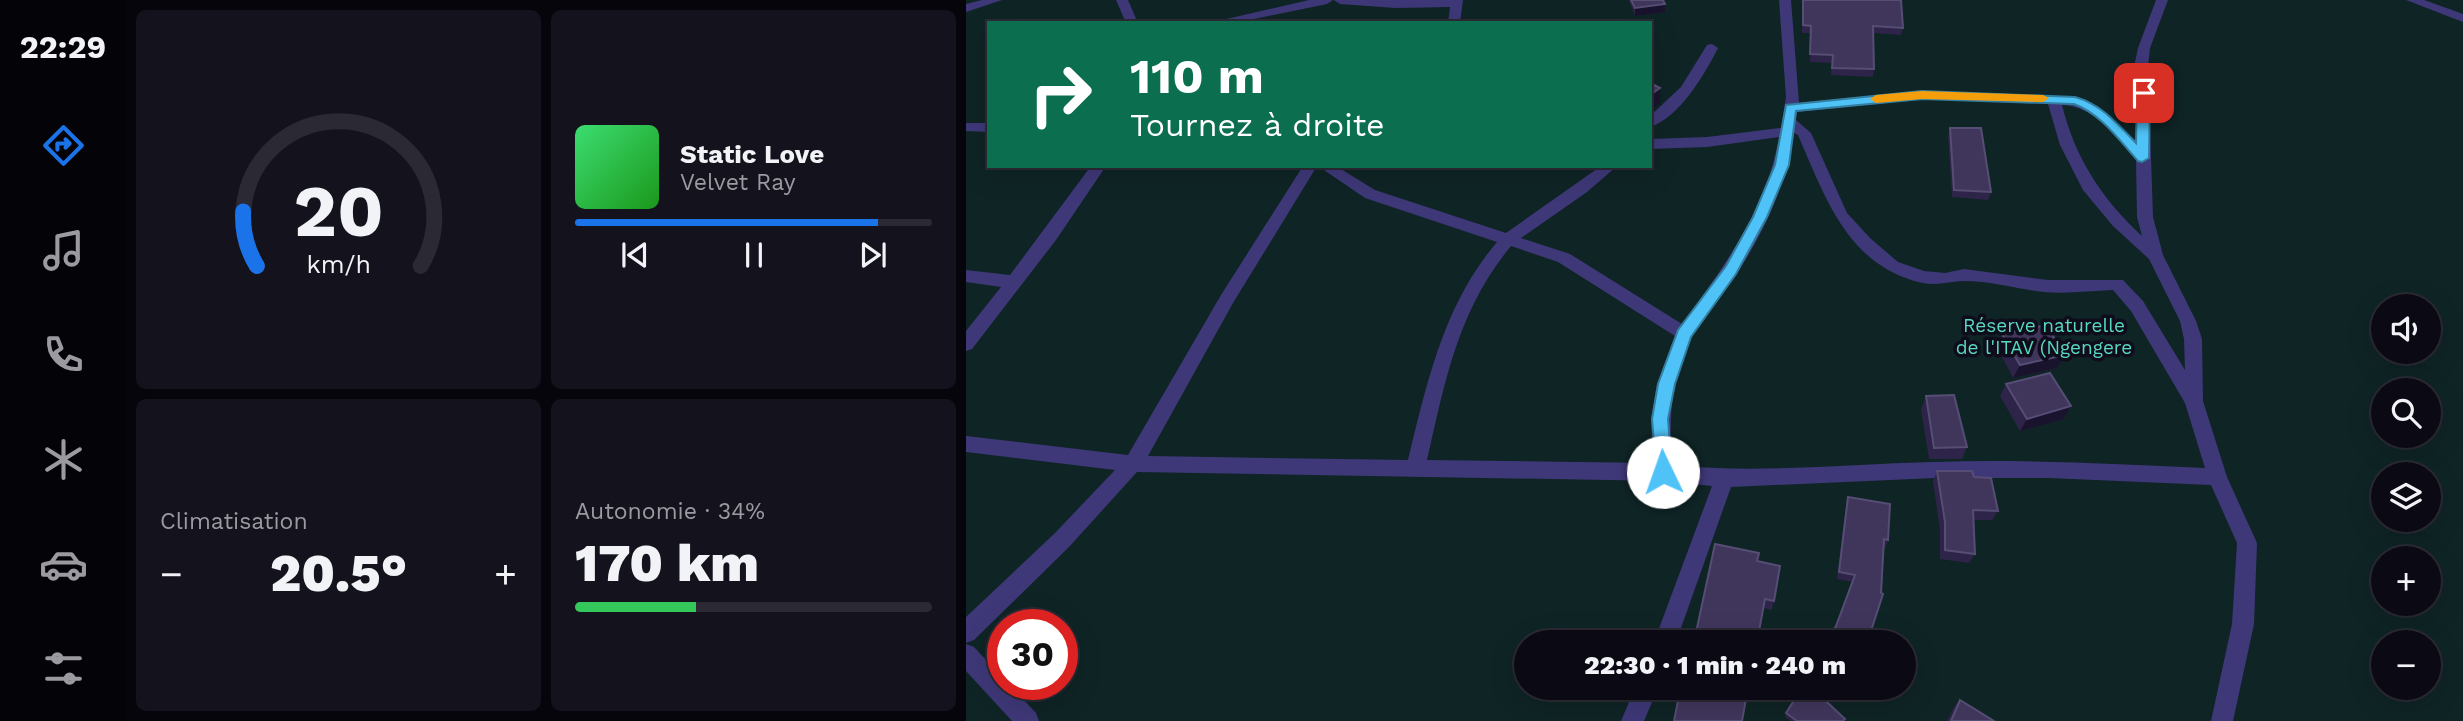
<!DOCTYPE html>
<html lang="fr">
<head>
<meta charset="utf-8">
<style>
	:root { --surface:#0b0914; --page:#14121d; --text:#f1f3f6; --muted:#9a9aa0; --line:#2b2a34; --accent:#1a73e8 }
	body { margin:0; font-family:"Work Sans",sans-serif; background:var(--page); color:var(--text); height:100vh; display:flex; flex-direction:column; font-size:26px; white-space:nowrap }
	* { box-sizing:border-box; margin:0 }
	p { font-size:23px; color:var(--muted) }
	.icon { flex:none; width:38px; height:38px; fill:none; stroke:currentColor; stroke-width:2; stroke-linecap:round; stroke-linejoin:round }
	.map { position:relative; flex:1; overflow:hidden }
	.drawer { display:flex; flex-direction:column; gap:10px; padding:10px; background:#06050b; width:840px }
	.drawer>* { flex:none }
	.guide { position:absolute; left:21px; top:21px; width:665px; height:147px; border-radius:0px; box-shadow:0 7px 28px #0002,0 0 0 2px var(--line); background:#0b6e4f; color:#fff; overflow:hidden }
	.buttons { position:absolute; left:1405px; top:294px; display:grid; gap:14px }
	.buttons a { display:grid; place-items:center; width:70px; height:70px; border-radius:50%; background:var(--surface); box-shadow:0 7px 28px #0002,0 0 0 2px var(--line); font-size:35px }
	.speed { position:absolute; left:21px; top:609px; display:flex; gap:14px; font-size:35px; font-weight:700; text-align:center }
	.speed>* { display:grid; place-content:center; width:91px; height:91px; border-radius:50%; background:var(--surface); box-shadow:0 7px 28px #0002,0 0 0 2px var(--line); line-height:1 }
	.speed .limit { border:10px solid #d22; background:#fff; color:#111 }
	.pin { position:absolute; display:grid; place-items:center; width:60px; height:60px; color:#fff; margin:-30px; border-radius:14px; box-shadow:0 4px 10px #0006 }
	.me { position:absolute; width:77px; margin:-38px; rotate:357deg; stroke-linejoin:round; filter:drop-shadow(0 0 5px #0008) }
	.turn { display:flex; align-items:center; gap:24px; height:147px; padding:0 28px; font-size:32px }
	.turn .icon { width:91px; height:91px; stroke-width:2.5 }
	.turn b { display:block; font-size:49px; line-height:60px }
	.big { font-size:52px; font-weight:800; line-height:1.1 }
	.drawer .card { flex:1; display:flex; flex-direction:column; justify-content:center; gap:10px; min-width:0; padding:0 24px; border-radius:10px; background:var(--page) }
	.drawer .dial { align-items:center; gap:0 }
	.dial svg { height:182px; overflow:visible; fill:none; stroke:var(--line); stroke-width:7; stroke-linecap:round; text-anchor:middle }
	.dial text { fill:var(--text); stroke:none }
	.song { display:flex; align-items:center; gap:21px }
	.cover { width:84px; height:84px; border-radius:10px; background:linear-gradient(135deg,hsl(140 70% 55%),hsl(120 70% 35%)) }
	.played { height:7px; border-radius:4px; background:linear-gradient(90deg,var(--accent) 85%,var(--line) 85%) }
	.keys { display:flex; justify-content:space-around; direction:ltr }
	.heat { display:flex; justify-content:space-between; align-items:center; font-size:38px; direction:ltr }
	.charge { height:10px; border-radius:5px; background:linear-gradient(90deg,#34c759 34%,var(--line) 0) }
	.drawer .tiles { flex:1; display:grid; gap:10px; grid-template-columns:repeat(2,1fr) }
	.trip { position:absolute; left:548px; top:630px; width:402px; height:70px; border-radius:35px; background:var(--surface); box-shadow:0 7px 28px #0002,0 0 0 2px var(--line); font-weight:800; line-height:70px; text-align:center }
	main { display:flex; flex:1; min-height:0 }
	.tab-bar { display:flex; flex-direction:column; width:126px; justify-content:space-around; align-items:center; background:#040408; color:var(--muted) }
	.tab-bar .icon { width:49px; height:49px }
	.tab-bar .current { color:var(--accent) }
	.tab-bar b { font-size:32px; color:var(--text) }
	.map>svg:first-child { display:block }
	.green { fill:#0f2425; fill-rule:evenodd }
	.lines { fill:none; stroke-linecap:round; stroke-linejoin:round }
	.minor { fill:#3e3878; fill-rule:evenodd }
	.wall { fill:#2e2449 }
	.shaded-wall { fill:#1a132e }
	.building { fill:#40365c; stroke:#564d75; stroke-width:2 }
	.route { fill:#4fc3f7; stroke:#337fa1; stroke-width:2 }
	.slow { fill:#f59e0b }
	.labels { text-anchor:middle; stroke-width:7; stroke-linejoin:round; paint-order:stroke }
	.park-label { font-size:19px; fill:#58d9c0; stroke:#0f0c1b }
</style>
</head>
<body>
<main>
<nav class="tab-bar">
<b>22:29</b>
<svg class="icon current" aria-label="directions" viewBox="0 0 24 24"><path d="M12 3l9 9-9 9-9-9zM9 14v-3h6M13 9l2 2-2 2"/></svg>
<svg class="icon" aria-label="music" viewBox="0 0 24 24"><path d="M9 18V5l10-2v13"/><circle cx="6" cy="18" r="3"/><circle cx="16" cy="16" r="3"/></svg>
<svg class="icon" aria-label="phone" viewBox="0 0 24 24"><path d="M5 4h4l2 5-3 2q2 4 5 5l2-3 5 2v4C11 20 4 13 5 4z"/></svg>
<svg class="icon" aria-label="climate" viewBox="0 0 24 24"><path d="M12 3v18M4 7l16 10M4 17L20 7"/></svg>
<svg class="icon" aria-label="car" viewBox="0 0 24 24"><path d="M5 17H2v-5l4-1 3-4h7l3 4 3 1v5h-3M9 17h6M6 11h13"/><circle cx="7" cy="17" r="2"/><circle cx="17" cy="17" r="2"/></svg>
<svg class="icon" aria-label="filters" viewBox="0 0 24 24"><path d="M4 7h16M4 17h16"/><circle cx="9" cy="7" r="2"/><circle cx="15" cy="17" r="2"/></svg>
</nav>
<section class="drawer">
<div class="tiles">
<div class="card dial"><svg viewBox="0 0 100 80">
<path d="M14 69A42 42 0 1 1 86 69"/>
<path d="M14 69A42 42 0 0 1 8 45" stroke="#1a73e8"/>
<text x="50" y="56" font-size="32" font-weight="700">20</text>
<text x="50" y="72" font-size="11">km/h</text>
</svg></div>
<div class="card">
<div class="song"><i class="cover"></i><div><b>Static Love</b><p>Velvet Ray</p></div></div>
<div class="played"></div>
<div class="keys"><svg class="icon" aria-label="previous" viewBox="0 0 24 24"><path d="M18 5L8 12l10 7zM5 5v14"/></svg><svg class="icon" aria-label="pause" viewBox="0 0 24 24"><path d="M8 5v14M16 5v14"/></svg><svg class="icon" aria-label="next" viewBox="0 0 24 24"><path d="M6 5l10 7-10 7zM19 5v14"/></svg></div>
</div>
<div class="card"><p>Climatisation</p>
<div class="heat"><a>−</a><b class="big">20.5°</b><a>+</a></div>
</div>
<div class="card"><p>Autonomie · 34%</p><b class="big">170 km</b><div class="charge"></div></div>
</div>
</section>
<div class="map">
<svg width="1497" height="721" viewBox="0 0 1497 721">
	<rect width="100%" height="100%" fill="#0f0c1b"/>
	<!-- green -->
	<path class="green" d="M0,0H1497V721H0ZM23,23H684V166H23ZM1418,306H1463V352H1418ZM1418,390H1463V436H1418ZM1418,474H1463V520H1418ZM1418,558H1463V604H1418ZM37,625H96V684H37ZM560,642H938V688H560ZM1418,642H1463V688H1418Z"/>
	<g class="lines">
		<!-- minor -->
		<g class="minor">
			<path d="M16,0H36L0,12V4Z"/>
			<path d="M150,0H162L172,23H160Z"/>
			<path d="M343,0H367L361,4L268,23H243Z"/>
			<path d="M368,0H497L494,23H482L484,7L430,8L374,4Z"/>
			<path d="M813,0H825L833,103L956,91L1109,97L1133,107L1170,141L1168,67L1172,48L1190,0H1202L1184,48L1182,67L1187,217L1197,255L1230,321L1236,339L1237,401L1261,477L1291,543L1288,624L1267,721H1245L1266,624L1271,543L1245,485L1083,478H969L765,487L710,642H688L746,486L697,481L171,472L103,547L8,640L0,643V617L89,533L149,470L0,452V436L162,455L255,295L337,166H351L267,303L182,456L442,460C461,382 478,304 531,242L399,198L352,166H370L409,190L540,233L635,166H651L621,192L555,238L604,254L716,324C758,267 801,208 813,137L741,147L684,149V139L741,137L815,128L820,97ZM956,99L1082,104L1094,145L1117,190L1147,226L1183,259L1214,321L1218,339L1219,370L1177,301L1157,280H1082L998,269L979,273L958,271L932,262L904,238L881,213L845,133L830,120L831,112ZM1096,105C1129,106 1150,137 1170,160L1171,217L1176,236C1136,199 1109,158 1096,105ZM828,133L832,135C859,197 882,267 957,283C972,286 984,281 999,281C1024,281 1052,289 1078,292C1100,294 1124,291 1147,290L1165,311L1219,403L1239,468C1148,464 1057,459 967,462C880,464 793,474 706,465C703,421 704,374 727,335C739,314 757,295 770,275C798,232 821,183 828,133ZM545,246L592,262L709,336L691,384L685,419L687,463L461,460C479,381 492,310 545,246Z"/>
			<path d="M1440,0H1458L1497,14V22Z"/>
			<path d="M746,44L752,48C739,74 713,118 684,127V116L715,87L741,45Z"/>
			<path d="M0,123H23V132L0,131Z"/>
			<path d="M125,166H140L90,240L6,349L0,351V331L35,287L0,282V270L44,275Z"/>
			<path d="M0,644L8,647L37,678V684H43L70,713L73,721H46L0,671Z"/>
			<path d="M669,688H692L678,721H655Z"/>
		</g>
	</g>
	<!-- wall -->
	<g class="wall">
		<path d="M663,0H697L699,12L669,16Z"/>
		<path d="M836,0H935L937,28L935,35L907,33L908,69L907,77L865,75L866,63L844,62L845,33H836Z"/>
		<path d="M984,128L1025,192L1022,200L986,197L982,136Z"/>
		<path d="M1036,334L1099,355L1091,368L1047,378L1031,347Z"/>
		<path d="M1040,384L1105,406L1098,419L1054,431L1034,396Z"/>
		<path d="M960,396L1001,447L996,459H963L955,409Z"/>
		<path d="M971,471L1008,477L1032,511L1026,520H1008L1009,554L1003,563L974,559V531L967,481Z"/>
		<path d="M882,497L922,540L919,548L917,547L905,631L870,626L887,582L871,579L880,505Z"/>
		<path d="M792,561L814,566L806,610L798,608Z"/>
		<path d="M864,688H897L888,703Z"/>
		<path d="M899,688H922L917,698Z"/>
		<path d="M994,700L1028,721H981L988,707Z"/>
		<path d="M820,713L877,721H825L819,717Z"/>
	</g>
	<!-- shaded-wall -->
	<g class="shaded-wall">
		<path d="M699,4V12L669,16V8Z"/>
		<path d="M694,88V103L684,110V95Z"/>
		<path d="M1099,355L1091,368L1047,378L1054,365Z"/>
		<path d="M1105,406L1098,419L1054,431L1061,419Z"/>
	</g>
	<!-- building -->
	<g class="building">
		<path d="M665,0H697L699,4L669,8Z"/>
		<path d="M837,0H935L937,28L907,26L908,69L866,68L867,55L844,54L845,26L837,25Z"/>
		<path d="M684,83L694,88L684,95Z"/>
		<path d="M984,128H1015L1025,192L988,190Z"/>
		<path d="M1080,325L1099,355L1054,365L1036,334Z"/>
		<path d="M1084,373L1105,406L1061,419L1040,384Z"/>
		<path d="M988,395L1001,447L968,448L960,396Z"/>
		<path d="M971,471H1006L1008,477L1025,478L1032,511L1007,510L1009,554L979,550V522Z"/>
		<path d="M882,497L924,504L922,540L918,539L915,593L917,594L905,631L925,642H861L870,626L889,575L873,572Z"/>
		<path d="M749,544L793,553L791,561L814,566L808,601L799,599L791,642H728Z"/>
		<path d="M719,688H782L776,721H708L712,701H716Z"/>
		<path d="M836,688H846L879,719L877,721H831L820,713Z"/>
		<path d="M876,688H897L891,697Z"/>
		<path d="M912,688H922L920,693Z"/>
		<path d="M994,700L1028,721H985Z"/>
	</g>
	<!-- route -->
	<path class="route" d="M1178,90L1184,93L1183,158L1176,162L1172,161C1154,141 1134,113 1108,104L956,99L830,111L823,165L801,217L770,274L725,337L709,384L702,419L706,472L703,477L697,479L691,477L686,419L692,384L712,330L760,266L787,217L809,165L820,105L956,91L1109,97C1135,104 1152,124 1170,143L1171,93Z"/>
	<!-- slow -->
	<path class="slow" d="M956,91L1077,95L1083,98L1077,102L956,99L910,103L904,99L910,95Z"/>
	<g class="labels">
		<!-- park labels -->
		<g class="park-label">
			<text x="1078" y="332">Réserve naturelle<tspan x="1078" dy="22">de l'ITAV (Ngengere</tspan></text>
		</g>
	</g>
</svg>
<div class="buttons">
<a><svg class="icon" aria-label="sound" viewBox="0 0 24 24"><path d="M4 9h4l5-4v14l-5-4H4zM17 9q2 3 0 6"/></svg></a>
<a><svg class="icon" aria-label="search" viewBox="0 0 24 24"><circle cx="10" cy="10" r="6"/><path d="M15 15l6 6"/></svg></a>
<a><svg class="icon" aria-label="layers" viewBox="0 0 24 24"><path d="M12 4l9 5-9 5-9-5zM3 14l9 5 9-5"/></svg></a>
<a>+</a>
<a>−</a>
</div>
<div class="speed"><div class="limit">30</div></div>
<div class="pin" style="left:1178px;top:93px;background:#d93025"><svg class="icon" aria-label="arrive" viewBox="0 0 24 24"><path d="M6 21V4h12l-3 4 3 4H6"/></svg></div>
<svg class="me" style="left:697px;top:472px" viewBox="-20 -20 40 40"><circle r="19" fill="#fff"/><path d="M0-13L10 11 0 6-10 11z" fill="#4fc3f7"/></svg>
<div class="trip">22:30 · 1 min · 240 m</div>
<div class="guide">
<div class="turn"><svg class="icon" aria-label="right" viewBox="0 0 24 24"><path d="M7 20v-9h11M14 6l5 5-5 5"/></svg><div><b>110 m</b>Tournez à droite</div></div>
</div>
</div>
</main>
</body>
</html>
